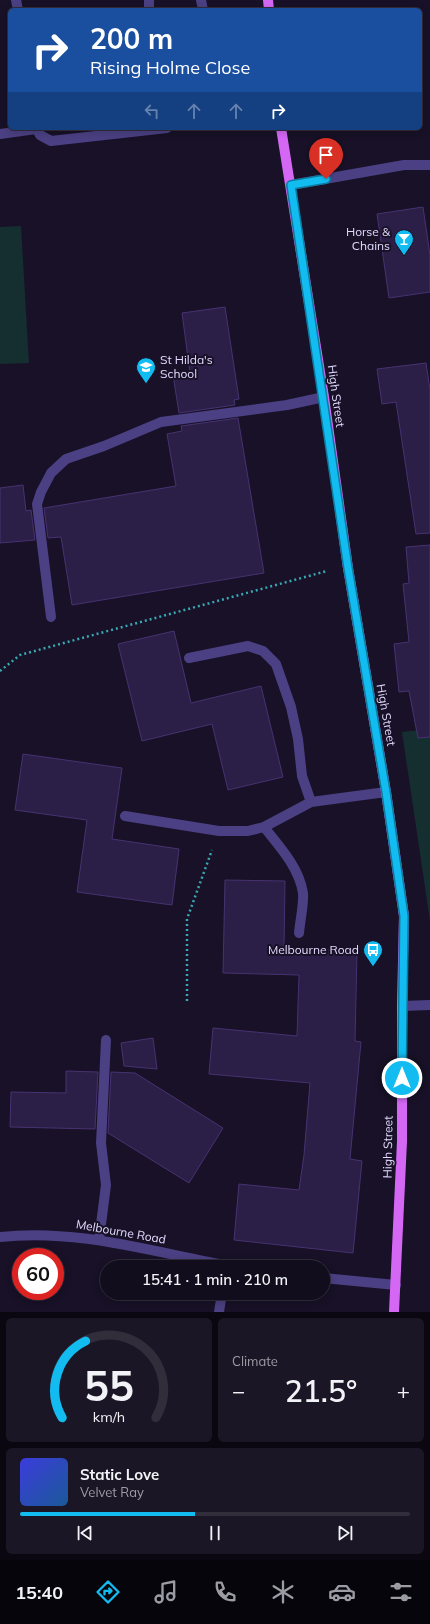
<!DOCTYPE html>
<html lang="en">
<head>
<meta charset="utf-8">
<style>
	:root { --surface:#120d1d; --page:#1b1626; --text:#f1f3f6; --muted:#9c9ca4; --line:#312d3b; --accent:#12bcf0 }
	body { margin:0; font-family:Mulish,sans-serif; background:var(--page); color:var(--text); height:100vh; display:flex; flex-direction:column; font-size:15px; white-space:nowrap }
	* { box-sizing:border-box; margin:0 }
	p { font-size:13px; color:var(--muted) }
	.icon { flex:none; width:22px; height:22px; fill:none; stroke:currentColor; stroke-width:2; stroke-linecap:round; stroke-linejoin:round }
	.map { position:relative; height:1312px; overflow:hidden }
	.drawer { display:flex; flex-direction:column; gap:6px; padding:6px; background:#0a0710; flex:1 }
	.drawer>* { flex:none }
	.guide { position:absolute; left:8px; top:8px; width:414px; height:122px; border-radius:6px; box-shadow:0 2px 10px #0003,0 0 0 1px var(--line); background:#1a4fa0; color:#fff; overflow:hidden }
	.speed { position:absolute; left:12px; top:1248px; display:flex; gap:8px; font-size:20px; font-weight:700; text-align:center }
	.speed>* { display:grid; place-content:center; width:52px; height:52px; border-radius:50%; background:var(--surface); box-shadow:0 2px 10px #0003,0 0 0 1px var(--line); line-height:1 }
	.speed .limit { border:6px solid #d22; background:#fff; color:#111 }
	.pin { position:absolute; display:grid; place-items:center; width:34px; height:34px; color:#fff; margin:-41px -17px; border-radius:50% 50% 50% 0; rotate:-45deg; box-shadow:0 0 4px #0007 }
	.pin .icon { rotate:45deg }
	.me { position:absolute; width:44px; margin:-22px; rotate:0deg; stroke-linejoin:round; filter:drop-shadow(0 0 3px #0008) }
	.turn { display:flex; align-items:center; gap:14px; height:84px; padding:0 16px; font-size:18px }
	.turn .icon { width:52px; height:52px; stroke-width:2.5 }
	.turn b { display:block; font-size:28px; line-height:34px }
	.lanes { display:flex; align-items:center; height:38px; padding:0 16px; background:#0003; justify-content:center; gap:20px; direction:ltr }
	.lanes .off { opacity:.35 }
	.big { font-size:30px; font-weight:600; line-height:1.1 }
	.drawer .widget { flex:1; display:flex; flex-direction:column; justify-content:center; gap:6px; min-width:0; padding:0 14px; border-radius:6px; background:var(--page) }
	.drawer .dial { align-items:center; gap:0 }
	.dial svg { height:104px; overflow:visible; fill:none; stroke:var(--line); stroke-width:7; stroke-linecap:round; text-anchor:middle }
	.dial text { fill:var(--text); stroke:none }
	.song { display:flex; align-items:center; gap:12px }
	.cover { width:48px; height:48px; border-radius:6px; background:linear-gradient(135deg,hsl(240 70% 55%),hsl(210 70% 35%)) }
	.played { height:4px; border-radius:2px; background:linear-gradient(90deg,var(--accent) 45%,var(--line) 45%) }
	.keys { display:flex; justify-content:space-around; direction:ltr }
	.heat { display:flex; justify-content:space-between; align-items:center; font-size:22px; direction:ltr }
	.drawer .tiles { flex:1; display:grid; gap:6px; grid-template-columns:1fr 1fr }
	.widget:last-child { grid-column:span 2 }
	.trip { position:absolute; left:100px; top:1260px; width:230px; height:40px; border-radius:20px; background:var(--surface); box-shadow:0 2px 10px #0003,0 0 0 1px var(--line); font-weight:600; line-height:40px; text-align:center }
	.menu { display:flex; height:64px; justify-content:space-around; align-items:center; background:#07050c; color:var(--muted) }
	.menu .icon { width:28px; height:28px }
	.menu .current { color:var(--accent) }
	.menu b { font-size:18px; color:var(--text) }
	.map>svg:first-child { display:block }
	.green { fill:#152e30 }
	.building { fill:#2c1f47; stroke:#473271 }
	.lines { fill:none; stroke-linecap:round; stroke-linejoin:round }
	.path { stroke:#38a9b2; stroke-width:2.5; stroke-dasharray:2 3; stroke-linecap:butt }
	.minor { stroke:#4b4083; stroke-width:10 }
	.major { stroke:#d468f5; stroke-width:10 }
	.route-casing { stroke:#0c7a9c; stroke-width:10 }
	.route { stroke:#12bcf0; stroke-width:7 }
	.labels { text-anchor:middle; stroke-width:4; stroke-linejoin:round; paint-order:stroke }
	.poi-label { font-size:12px; fill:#e2dafd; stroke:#181127; text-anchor:end }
	.street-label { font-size:12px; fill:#e2dafd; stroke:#181127 }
</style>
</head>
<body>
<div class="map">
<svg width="430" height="1312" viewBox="0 0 430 1312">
	<rect width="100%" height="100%" fill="#181127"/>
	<!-- green -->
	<g class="green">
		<path d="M21,226L29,363L0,364V227Z"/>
		<path d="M430,729V921L402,732Z"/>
	</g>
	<!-- building -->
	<g class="building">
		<path d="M423,207L430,255V292L389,298L377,214Z"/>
		<path d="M225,307L239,399L234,400L235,405L179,413L173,375L190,373L182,313Z"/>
		<path d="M426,363L430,390V533L416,534L396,402L382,404L377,369Z"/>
		<path d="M238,418L264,573L72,605L61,537L48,538L44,508L176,486L167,434L182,431L181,426Z"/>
		<path d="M23,485L26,511L31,510L35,540L0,543V488Z"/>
		<path d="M430,545V737L418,738L409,691L399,692L394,644L409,642L403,584L409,583L406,547Z"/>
		<path d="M174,631L191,703L261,686L283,777L228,790L212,724L142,741L118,644Z"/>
		<path d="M23,754L122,768L112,839L179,849L172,905L77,892L87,820L15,810Z"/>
		<path d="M225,880L285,881L284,948L357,951L355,1041L361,1042L350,1159L362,1161L353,1253L234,1240L239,1184L299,1190L304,1155L310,1083L209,1074L213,1028L297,1036L299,975L223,973Z"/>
		<path d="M153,1038L157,1069L124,1066L121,1043Z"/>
		<path d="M66,1071L98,1072L95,1129L10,1127L11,1092L66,1093Z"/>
		<path d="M111,1072L135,1073L223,1128L189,1183L108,1133Z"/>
	</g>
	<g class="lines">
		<!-- path -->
		<g class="path">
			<path d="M0,671L20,655L327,571"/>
			<path d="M187,1001V919L212,850"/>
		</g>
		<!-- minor -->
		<g class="minor">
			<path d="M16,0L18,10"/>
			<path d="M149,0V10"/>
			<path d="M201,0L203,10"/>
			<path d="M36,128L40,135L51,141L167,128"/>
			<path d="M0,134L36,129"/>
			<path d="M291,185L404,165H430"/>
			<path d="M51,617L37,504L41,492L51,473L66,459L104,446L161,422L287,405L324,397"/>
			<path d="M189,658L248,646L263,651L276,664L291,707L298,739L302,776L311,802"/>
			<path d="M125,816L219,831H248L264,827L311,802L386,792"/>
			<path d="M264,827C279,846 299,867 303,893C304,904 300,921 299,933"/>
			<path d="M402,1006L430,1005"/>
			<path d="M0,1237C80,1228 158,1254 236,1267"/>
			<path d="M99,1240L106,1185L101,1143L106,1040"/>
			<path d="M323,1278L396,1285"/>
			<path d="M219,1312L222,1293"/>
		</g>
		<!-- major -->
		<g class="major">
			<path d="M268,0L269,10"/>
			<path d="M281,128L324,397L348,568L386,792L404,916L402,1006V1141L394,1312"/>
		</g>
	</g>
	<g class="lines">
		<!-- route casing -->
		<g class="route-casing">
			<path id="route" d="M326,179L291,185L348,568L386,792L404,916L402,1078"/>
		</g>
		<!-- route -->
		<use href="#route" class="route"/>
	</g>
	<!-- icons -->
	<defs>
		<g id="bar-pin" transform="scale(1)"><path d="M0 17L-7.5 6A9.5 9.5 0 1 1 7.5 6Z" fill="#12bcf0" stroke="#181127"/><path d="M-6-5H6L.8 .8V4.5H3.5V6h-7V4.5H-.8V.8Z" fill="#fff"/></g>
		<g id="school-pin" transform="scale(1)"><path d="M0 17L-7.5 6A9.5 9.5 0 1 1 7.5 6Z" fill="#12bcf0" stroke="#181127"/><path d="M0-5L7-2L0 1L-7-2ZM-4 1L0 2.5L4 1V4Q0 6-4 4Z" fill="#fff"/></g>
		<g id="bus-pin" transform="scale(1)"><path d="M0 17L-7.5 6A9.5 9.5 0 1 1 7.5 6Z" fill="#12bcf0" stroke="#181127"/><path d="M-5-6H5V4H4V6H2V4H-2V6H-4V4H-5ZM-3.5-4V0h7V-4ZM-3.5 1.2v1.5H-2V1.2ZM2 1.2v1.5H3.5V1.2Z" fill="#fff"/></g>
	</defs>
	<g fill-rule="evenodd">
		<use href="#bar-pin" x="404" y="239"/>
		<use href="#school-pin" x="146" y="367"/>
		<use href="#bus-pin" x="373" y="950"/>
	</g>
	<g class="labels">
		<!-- poi labels -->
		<g class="poi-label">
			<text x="390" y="236">Horse &amp;<tspan x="390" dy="14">Chains</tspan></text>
			<text x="160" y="364" text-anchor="start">St Hilda's<tspan x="160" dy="14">School</tspan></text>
			<text x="359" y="954">Melbourne Road</text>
		</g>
		<!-- street labels -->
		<g class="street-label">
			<text transform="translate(336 396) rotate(82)" y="4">High Street</text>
			<text transform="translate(386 715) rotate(80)" y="4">High Street</text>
			<text transform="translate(388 1147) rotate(-89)" y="4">High Street</text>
			<text transform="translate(121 1232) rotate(10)" y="4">Melbourne Road</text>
		</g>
	</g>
</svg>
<div class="speed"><div class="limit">60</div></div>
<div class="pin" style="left:326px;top:179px;background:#d93025"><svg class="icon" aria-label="arrive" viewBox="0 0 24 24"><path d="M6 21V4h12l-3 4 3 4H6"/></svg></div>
<svg class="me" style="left:402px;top:1078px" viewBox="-20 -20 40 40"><circle r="17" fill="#12bcf0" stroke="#fff" stroke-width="3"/><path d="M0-11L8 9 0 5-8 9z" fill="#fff"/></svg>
<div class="trip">15:41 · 1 min · 210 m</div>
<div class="guide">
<div class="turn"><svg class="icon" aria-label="right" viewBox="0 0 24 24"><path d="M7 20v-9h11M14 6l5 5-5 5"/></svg><div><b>200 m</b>Rising Holme Close</div></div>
<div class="lanes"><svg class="icon off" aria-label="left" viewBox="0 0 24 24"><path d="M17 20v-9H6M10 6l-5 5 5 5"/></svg><svg class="icon off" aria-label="ahead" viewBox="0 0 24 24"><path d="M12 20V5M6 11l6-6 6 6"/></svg><svg class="icon off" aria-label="ahead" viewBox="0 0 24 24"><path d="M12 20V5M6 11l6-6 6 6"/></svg><svg class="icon" aria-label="right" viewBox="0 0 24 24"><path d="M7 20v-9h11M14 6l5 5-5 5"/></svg></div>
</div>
</div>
<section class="drawer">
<div class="tiles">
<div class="widget dial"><svg viewBox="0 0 100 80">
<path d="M14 69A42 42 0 1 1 86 69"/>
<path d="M14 69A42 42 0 0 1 32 10" stroke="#12bcf0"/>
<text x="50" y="56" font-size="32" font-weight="700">55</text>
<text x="50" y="72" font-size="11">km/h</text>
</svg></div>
<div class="widget"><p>Climate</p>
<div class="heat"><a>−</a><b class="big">21.5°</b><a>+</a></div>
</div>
<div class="widget">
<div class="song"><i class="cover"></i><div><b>Static Love</b><p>Velvet Ray</p></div></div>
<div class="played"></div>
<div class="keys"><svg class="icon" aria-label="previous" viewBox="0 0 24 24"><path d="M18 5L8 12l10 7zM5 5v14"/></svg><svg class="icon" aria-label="pause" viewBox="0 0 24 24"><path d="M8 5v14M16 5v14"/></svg><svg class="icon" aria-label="next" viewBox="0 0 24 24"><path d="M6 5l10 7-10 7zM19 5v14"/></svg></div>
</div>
</div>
</section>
<nav class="menu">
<b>15:40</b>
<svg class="icon current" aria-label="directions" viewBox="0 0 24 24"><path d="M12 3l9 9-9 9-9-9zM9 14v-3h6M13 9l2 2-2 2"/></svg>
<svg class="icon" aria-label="music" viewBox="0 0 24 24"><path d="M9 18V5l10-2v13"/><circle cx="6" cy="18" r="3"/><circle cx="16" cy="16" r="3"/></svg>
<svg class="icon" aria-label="phone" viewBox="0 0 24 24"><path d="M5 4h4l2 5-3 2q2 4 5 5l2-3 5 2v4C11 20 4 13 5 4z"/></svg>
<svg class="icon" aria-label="climate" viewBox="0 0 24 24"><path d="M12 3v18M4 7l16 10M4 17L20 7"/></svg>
<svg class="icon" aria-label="car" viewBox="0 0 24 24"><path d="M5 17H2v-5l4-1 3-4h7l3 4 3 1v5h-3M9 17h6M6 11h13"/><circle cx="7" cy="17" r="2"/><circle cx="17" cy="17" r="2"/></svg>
<svg class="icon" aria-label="filters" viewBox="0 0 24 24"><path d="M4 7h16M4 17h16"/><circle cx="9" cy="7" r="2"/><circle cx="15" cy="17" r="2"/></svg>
</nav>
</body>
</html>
